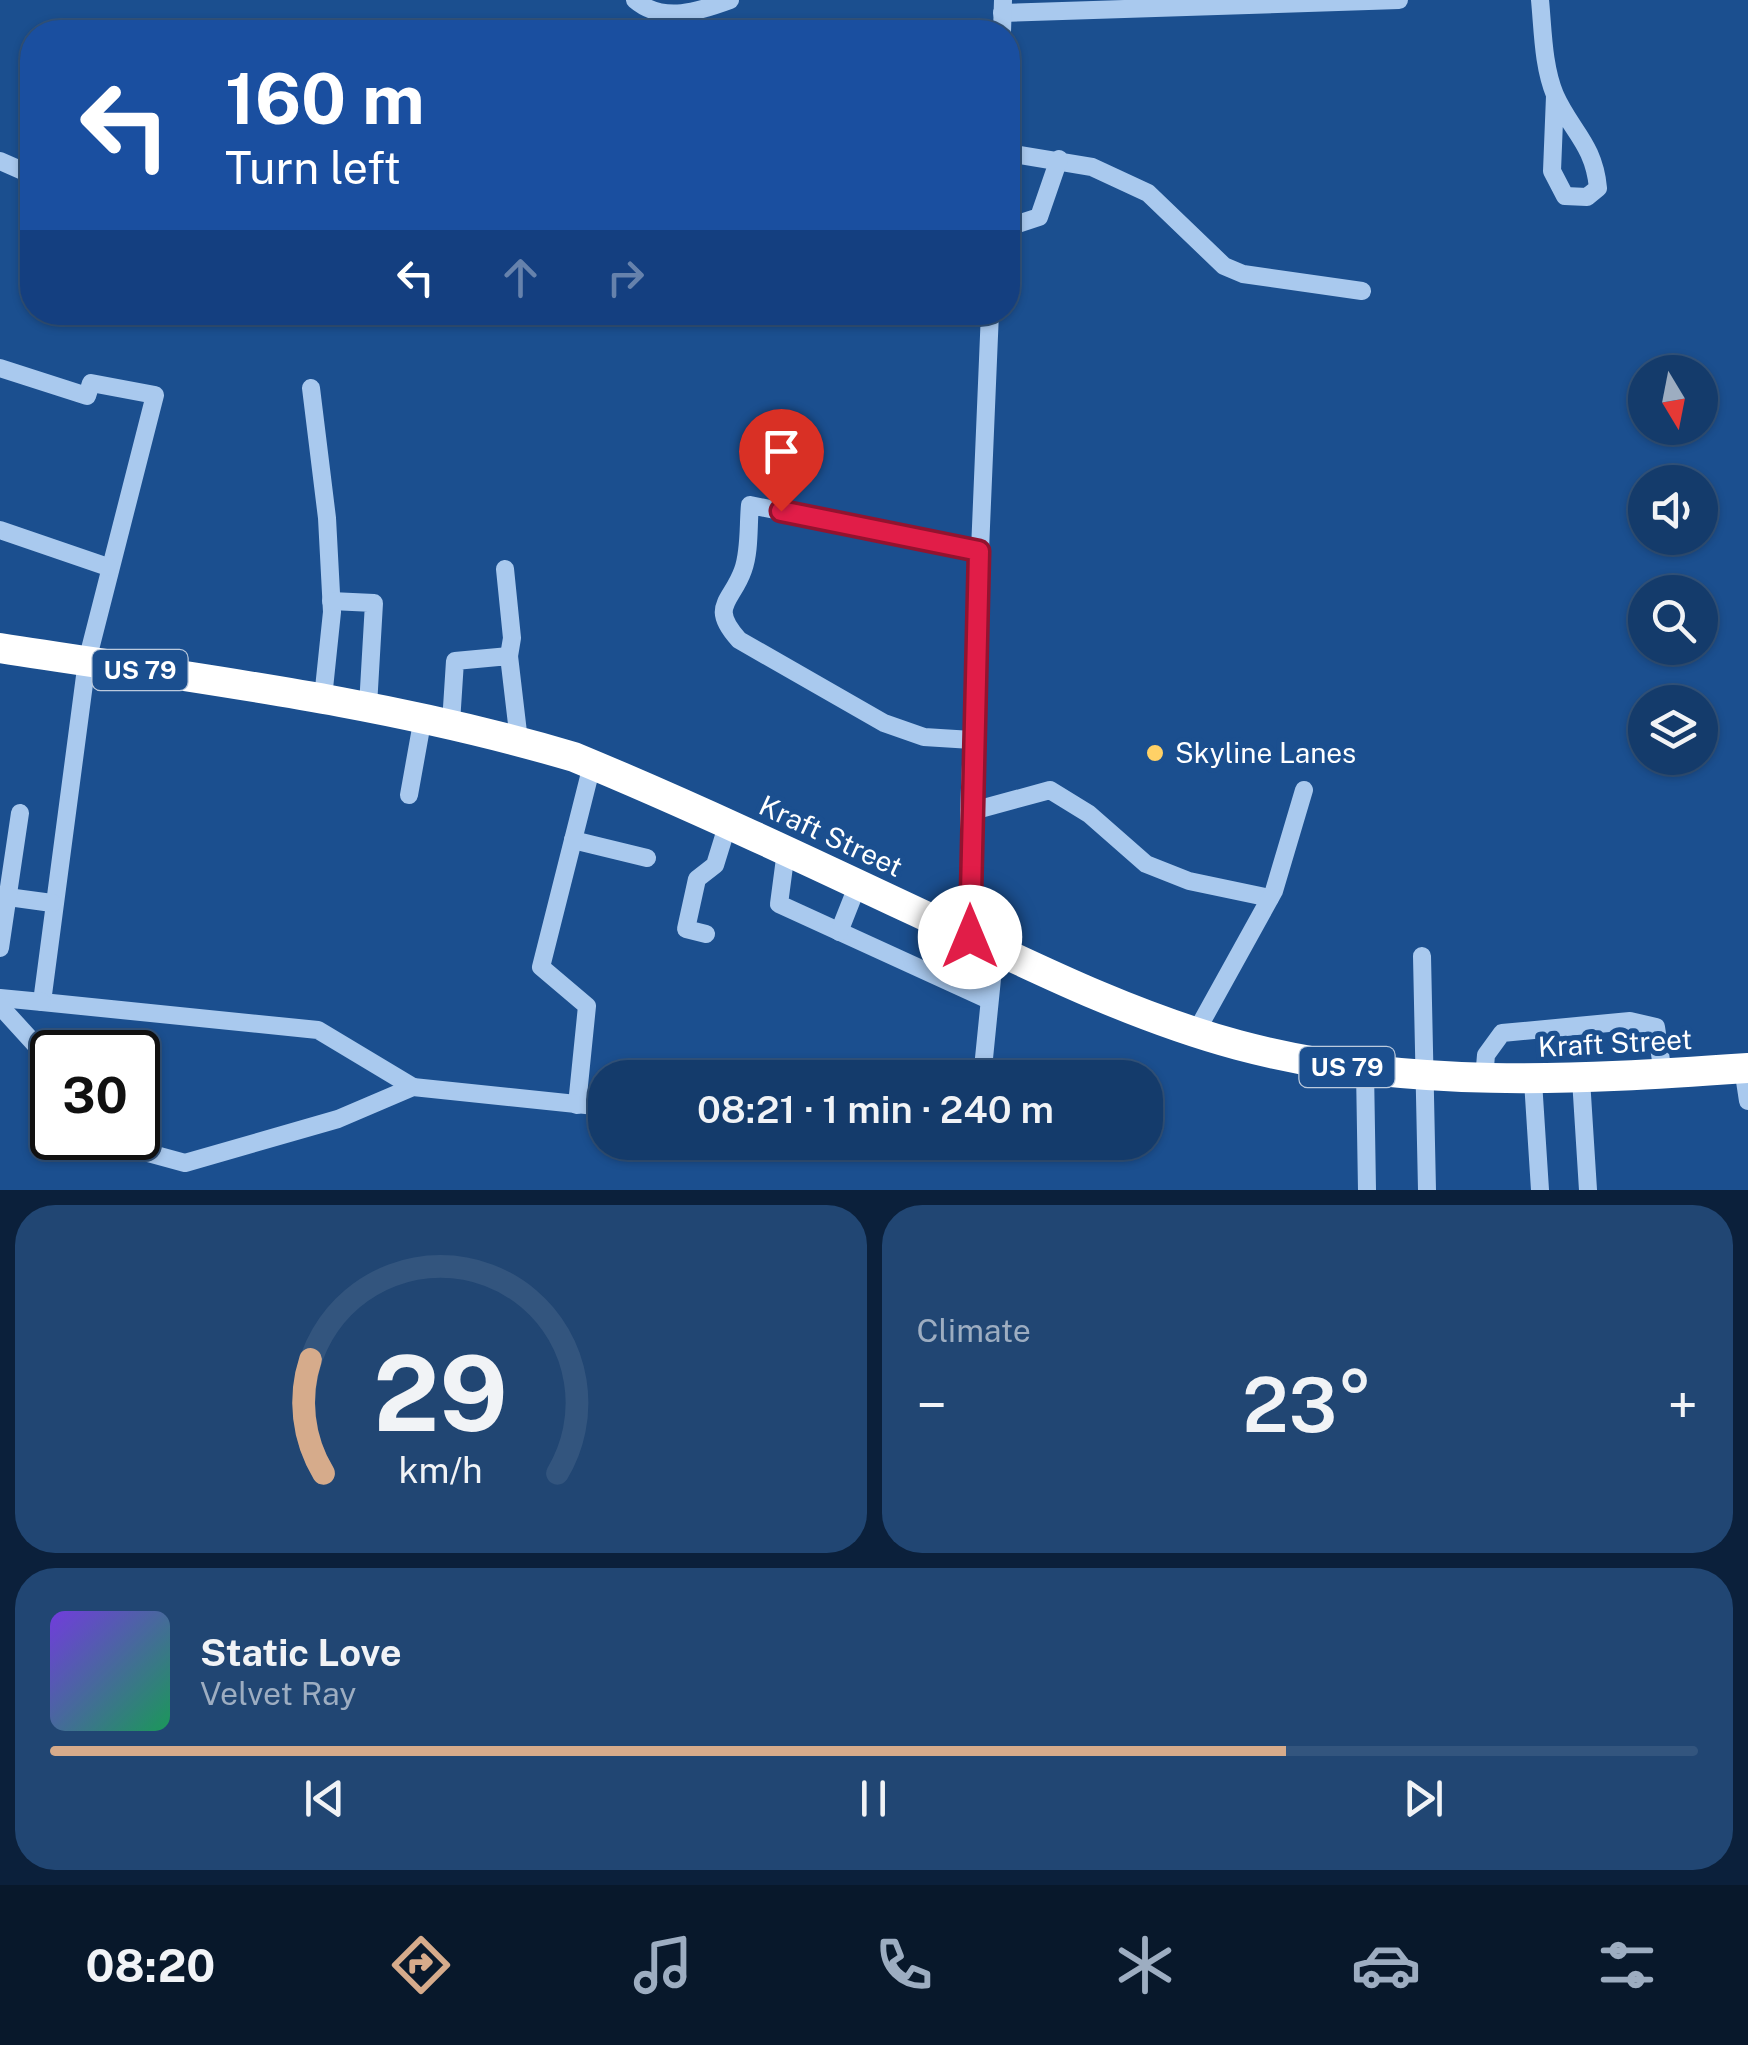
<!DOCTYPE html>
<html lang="en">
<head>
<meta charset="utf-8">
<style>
	:root { --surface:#143b6b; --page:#214673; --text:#f1f3f6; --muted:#9dadc1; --line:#33557e; --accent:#d6ab8b }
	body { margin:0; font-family:"Public Sans",sans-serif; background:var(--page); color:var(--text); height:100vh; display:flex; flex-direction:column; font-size:38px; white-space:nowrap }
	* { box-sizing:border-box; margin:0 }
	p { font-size:32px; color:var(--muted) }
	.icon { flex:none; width:55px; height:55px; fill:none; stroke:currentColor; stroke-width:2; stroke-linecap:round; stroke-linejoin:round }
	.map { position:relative; height:1190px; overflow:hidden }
	.panel { display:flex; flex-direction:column; gap:15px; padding:15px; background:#0b203b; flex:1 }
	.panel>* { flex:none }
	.banner { position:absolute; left:20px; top:20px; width:1000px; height:305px; border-radius:40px; box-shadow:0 2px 8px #0004,0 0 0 2px var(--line); background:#1a4fa0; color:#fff; overflow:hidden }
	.needle { width:65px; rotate:170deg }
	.controls { position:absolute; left:1628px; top:355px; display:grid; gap:20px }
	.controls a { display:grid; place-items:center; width:90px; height:90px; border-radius:50%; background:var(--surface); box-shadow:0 2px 8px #0004,0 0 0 2px var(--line); font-size:50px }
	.speed { position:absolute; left:30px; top:1030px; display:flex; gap:20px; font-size:50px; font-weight:700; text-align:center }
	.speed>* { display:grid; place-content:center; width:130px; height:130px; border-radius:50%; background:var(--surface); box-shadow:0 2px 8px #0004,0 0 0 2px var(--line); line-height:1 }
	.speed .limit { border:5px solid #111; border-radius:15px; background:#fff; color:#111 }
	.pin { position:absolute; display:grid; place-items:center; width:85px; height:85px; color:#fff; margin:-102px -42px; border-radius:50% 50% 50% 0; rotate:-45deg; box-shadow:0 0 10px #0007 }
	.pin .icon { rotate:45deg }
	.me { position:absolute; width:110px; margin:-55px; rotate:0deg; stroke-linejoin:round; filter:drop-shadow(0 0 8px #0008) }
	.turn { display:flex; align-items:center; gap:35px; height:210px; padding:0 40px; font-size:45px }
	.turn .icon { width:130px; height:130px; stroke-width:2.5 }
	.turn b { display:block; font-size:70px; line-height:85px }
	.lanes { display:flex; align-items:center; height:95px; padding:0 40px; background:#0003; justify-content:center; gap:50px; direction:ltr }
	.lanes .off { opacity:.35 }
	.big { font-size:75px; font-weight:600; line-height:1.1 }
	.panel .card { flex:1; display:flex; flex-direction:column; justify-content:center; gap:15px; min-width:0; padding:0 35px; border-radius:40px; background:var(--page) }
	.panel .dial { align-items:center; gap:0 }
	.dial svg { height:260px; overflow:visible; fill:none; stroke:var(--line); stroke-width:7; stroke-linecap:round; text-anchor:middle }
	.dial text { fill:var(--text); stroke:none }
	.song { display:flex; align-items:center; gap:30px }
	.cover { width:120px; height:120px; border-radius:15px; background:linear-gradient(135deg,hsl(260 70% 55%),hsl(150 70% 35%)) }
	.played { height:10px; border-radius:5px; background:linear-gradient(90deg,var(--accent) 75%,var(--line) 75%) }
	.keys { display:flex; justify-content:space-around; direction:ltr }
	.heat { display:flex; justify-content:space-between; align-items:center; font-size:55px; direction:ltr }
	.panel .tiles { flex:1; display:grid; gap:15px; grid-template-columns:1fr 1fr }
	.card:last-child { grid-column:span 2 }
	.trip { position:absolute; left:588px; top:1060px; width:575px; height:100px; border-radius:40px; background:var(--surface); box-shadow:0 2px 8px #0004,0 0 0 2px var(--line); font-weight:600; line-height:100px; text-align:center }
	.menu { display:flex; height:160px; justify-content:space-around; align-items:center; background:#08182b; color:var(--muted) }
	.menu .icon { width:70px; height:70px }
	.menu .current { color:var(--accent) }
	.menu b { font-size:45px; color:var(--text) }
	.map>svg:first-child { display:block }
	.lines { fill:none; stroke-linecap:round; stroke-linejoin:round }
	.minor { stroke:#a9c9ee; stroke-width:18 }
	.highway { stroke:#fff; stroke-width:30 }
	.route-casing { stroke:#92132f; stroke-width:25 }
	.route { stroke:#e11d48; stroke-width:18 }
	.poi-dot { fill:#ffd166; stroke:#1b4f8f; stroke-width:4 }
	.labels { text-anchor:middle; stroke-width:10; stroke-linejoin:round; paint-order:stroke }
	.shield { fill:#1b4f8f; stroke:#bbcadd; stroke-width:2.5 }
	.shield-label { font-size:25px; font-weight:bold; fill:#fff }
	.poi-label { font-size:28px; fill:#fff; stroke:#1b4f8f; text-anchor:start }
	.street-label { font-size:28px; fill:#fff; stroke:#1b4f8f }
</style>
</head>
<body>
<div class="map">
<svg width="1748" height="1190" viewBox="0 0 1748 1190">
	<rect width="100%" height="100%" fill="#1b4f8f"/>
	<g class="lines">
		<!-- minor -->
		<g class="minor">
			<path d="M635,0C663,24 700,11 730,0"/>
			<path d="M1540,0C1543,31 1543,66 1555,95C1571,131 1594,144 1598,188L1587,197L1565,196L1552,171L1555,96"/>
			<path d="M1002,13L1399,0"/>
			<path d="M1002,32L1003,0"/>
			<path d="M1008,153L1092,167L1148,193L1224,266L1243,274L1362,291"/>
			<path d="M0,161L32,175"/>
			<path d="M1008,227L1039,217L1059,159"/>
			<path d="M0,368L87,396L91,383L155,395L87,661L42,1002L318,1030L413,1087"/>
			<path d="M311,388L327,518L332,612L323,698"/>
			<path d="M0,530L108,567"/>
			<path d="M505,569L512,638L509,656"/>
			<path d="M331,601L374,603L368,706"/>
			<path d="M451,723L455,661L509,656L519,741"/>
			<path d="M972,740L924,737L884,723L739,640C708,606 732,602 743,570C750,551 748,525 750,505L979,551"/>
			<path d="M409,795L423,717"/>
			<path d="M969,812L1050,790L1089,814L1146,864L1189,881L1270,898"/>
			<path d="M573,840L647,858"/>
			<path d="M786,851L779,904L989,1000"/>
			<path d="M0,896L52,903"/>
			<path d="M839,932L858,884"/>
			<path d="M706,934L686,929L697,879L715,865L728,823"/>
			<path d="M969,937V812L990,312"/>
			<path d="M0,948L20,813"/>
			<path d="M1422,956L1427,1190"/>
			<path d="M0,998L42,1002"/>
			<path d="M0,1006L52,1063"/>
			<path d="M1196,1032L1274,891L1304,790"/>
			<path d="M1743,1068L1748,1101"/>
			<path d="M1365,1070L1367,1190"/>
			<path d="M982,1078L995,949"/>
			<path d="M1484,1079L1486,1055L1502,1033L1630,1021L1656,1027L1663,1074"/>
			<path d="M1581,1079L1588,1190"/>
			<path d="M1533,1081L1540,1190"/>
			<path d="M577,1105L587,1006L541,967L592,765"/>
			<path d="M120,1138L130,1148L185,1163L338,1119L413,1087L605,1107"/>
		</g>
		<!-- highway -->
		<path class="highway" d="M0,648C192,678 387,701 574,757C697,808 817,865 938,922C1035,968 1134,1017 1238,1045C1406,1090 1576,1080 1748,1068"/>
	</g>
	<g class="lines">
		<!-- route casing -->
		<g class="route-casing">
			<path id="route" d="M781,511L979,551L970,937"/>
		</g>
		<!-- route -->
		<use href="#route" class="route"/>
	</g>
	<!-- markers -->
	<circle class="poi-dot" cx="1155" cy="753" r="10"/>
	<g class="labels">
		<!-- shield labels -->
		<g class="shield">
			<rect x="92.5" y="650" width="95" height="40" rx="8"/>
			<rect x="1299.5" y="1047" width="95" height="40" rx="8"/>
		</g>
		<g class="shield-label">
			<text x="140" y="679">US 79</text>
			<text x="1347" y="1076">US 79</text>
		</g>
		<!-- poi labels -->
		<g class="poi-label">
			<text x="1175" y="763">Skyline Lanes</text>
		</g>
		<!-- street labels -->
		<g class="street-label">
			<text transform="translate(831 836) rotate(25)" y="10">Kraft Street</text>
			<text transform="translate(1615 1043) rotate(-3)" y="10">Kraft Street</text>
		</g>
	</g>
</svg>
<div class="controls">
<a><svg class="needle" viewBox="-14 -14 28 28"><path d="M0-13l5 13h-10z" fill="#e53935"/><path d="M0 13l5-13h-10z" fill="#9dadc1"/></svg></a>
<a><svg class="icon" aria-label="sound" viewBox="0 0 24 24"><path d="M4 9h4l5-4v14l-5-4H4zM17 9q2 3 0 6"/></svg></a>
<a><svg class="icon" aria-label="search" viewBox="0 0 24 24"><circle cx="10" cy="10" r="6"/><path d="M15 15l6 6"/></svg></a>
<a><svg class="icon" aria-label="layers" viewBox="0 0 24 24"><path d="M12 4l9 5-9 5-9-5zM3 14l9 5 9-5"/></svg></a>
</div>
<div class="speed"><div class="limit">30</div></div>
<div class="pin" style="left:781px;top:511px;background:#d93025"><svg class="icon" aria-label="arrive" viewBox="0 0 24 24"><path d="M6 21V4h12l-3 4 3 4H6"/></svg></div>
<svg class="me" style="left:970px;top:937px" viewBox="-20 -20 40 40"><circle r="19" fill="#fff"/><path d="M0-13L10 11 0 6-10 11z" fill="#e11d48"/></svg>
<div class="trip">08:21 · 1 min · 240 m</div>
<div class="banner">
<div class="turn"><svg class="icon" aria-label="left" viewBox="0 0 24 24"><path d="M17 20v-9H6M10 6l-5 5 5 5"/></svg><div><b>160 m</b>Turn left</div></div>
<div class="lanes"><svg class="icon" aria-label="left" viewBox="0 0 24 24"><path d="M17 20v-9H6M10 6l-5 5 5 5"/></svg><svg class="icon off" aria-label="ahead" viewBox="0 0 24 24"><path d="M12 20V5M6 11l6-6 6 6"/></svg><svg class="icon off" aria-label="right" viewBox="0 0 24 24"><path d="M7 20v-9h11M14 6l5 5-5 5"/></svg></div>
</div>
</div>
<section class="panel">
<div class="tiles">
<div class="card dial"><svg viewBox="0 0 100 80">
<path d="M14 69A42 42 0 1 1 86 69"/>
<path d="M14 69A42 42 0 0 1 10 34" stroke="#d6ab8b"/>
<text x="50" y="56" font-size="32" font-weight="700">29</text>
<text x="50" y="72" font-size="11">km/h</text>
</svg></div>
<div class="card"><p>Climate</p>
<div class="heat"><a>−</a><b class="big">23°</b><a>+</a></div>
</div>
<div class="card">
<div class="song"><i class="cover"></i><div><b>Static Love</b><p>Velvet Ray</p></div></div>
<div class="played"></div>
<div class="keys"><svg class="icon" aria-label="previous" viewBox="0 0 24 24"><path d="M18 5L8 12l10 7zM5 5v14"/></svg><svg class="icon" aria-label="pause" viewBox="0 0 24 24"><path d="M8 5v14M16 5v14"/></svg><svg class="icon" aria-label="next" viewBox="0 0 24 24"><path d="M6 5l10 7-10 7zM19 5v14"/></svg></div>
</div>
</div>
</section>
<nav class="menu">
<b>08:20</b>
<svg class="icon current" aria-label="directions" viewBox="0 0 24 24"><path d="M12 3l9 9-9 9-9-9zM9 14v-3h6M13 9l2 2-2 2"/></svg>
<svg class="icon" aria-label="music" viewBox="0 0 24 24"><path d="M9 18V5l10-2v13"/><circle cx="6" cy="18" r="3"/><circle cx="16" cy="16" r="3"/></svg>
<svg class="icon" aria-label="phone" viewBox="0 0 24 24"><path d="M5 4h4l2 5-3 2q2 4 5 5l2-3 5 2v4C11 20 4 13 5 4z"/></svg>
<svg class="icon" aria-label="climate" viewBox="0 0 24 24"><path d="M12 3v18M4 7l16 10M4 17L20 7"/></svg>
<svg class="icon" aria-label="car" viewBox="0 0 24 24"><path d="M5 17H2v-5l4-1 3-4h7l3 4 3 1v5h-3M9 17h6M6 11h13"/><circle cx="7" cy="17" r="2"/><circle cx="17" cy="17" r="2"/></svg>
<svg class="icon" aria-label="filters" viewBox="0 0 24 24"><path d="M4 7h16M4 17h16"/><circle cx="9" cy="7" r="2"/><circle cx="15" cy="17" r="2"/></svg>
</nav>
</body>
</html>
